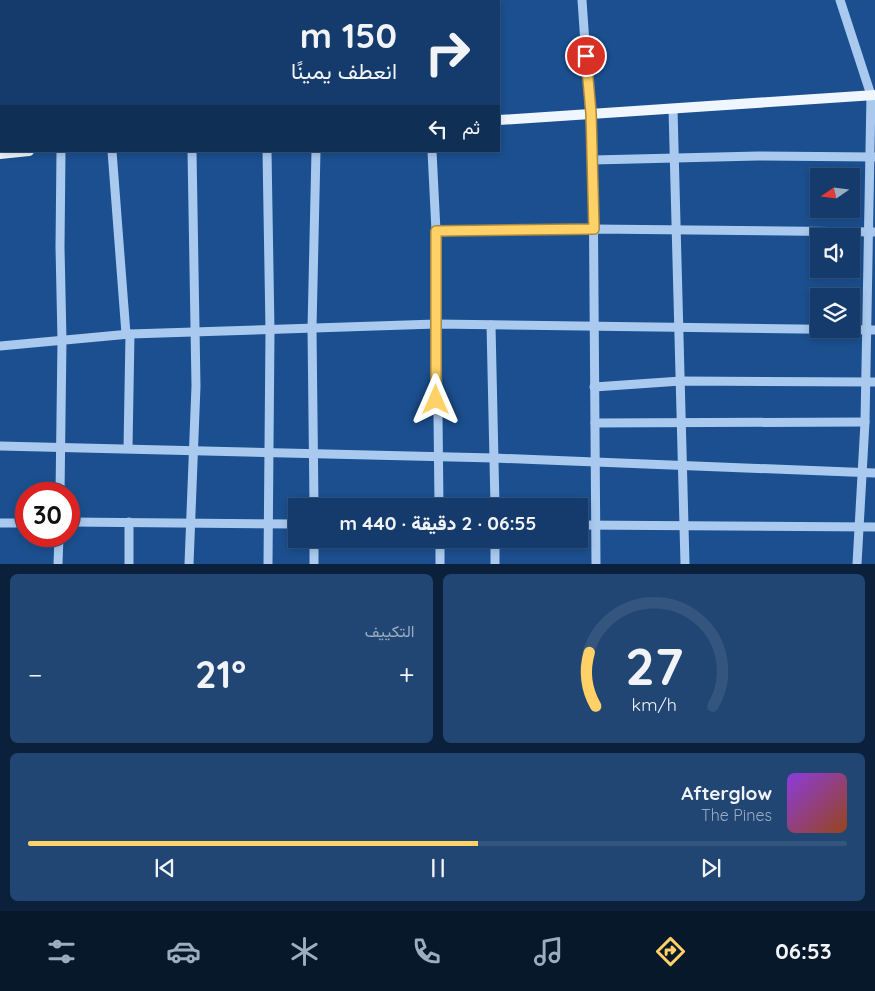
<!DOCTYPE html>
<html lang="ar">
<head>
<meta charset="utf-8">
<style>
	:root { --surface:#143b6b; --page:#214673; --text:#f1f3f6; --muted:#9dadc1; --line:#33557e; --accent:#ffd166 }
	body { margin:0; font-family:Quicksand,Vazirmatn,sans-serif; background:var(--page); color:var(--text); direction:rtl; height:100vh; display:flex; flex-direction:column; font-size:19px; white-space:nowrap }
	* { box-sizing:border-box; margin:0 }
	p { font-size:16px; color:var(--muted) }
	.icon { flex:none; width:28px; height:28px; fill:none; stroke:currentColor; stroke-width:2; stroke-linecap:round; stroke-linejoin:round }
	.map { position:relative; height:564px; overflow:hidden; direction:ltr }
	.panel { display:flex; flex-direction:column; gap:10px; padding:10px; background:#0b203b; flex:1 }
	.panel>* { flex:none }
	.top-card { position:absolute; left:0px; top:0px; width:500px; height:152px; box-shadow:0 2px 8px #0003,0 0 0 1px var(--line); direction:rtl; background:#143b6b; color:var(--text); overflow:hidden }
	.needle { width:32px; rotate:256deg }
	.fabs { position:absolute; left:810px; top:168px; display:grid; gap:10px }
	.fabs a { display:grid; place-items:center; width:50px; height:50px; border-radius:0px; background:var(--surface); box-shadow:0 2px 8px #0003,0 0 0 1px var(--line); font-size:25px }
	.speed { position:absolute; left:15px; top:482px; display:flex; gap:10px; font-size:25px; font-weight:700; text-align:center }
	.speed>* { display:grid; place-content:center; width:65px; height:65px; border-radius:50%; background:var(--surface); box-shadow:0 2px 8px #0003,0 0 0 1px var(--line); line-height:1 }
	.speed .limit { border:8px solid #d22; background:#fff; color:#111 }
	.pin { position:absolute; display:grid; place-items:center; width:42px; height:42px; color:#fff; margin:-21px; border:2px solid #fff; border-radius:50%; box-shadow:0 1px 5px #0007 }
	.me { position:absolute; width:55px; margin:-28px; rotate:0deg; stroke-linejoin:round; filter:drop-shadow(0 0 4px #0008) }
	.turn { display:flex; align-items:center; gap:18px; height:105px; padding:0 20px; font-size:22px }
	.turn .icon { width:65px; height:65px; stroke-width:2.5 }
	.turn b { display:block; font-size:35px; line-height:42px }
	.then { display:flex; align-items:center; height:48px; padding:0 20px; background:#0003; gap:10px; font-size:19px }
	.big { font-size:38px; font-weight:800; line-height:1.1 }
	.panel .card { flex:1; display:flex; flex-direction:column; justify-content:center; gap:8px; min-width:0; padding:0 18px; border-radius:8px; background:var(--page) }
	.panel .dial { align-items:center; gap:0 }
	.dial svg { height:130px; overflow:visible; fill:none; stroke:var(--line); stroke-width:7; stroke-linecap:round; text-anchor:middle }
	.dial text { fill:var(--text); stroke:none }
	.song { display:flex; align-items:center; gap:15px }
	.cover { width:60px; height:60px; border-radius:8px; background:linear-gradient(135deg,hsl(270 70% 55%),hsl(20 70% 35%)) }
	.played { height:5px; border-radius:2px; background:linear-gradient(90deg,var(--accent) 55%,var(--line) 55%) }
	.keys { display:flex; justify-content:space-around; direction:ltr }
	.heat { display:flex; justify-content:space-between; align-items:center; font-size:28px; direction:ltr }
	.panel .tiles { flex:1; display:grid; gap:10px; grid-template-columns:1fr 1fr }
	.card:last-child { grid-column:span 2 }
	.trip { position:absolute; left:288px; top:498px; width:300px; height:50px; border-radius:0px; background:var(--surface); box-shadow:0 2px 8px #0003,0 0 0 1px var(--line); font-weight:800; line-height:50px; text-align:center; direction:rtl }
	.dock { display:flex; height:80px; justify-content:space-around; align-items:center; background:#08182b; color:var(--muted) }
	.dock .icon { width:35px; height:35px }
	.dock .selected { color:var(--accent) }
	.dock b { font-size:22px; color:var(--text) }
	.map>svg:first-child { display:block }
	.lines { fill:none; stroke-linecap:round; stroke-linejoin:round }
	.minor { stroke:#a9c9ee; stroke-width:9 }
	.major { stroke:#f0f6ff; stroke-width:10 }
	.route-casing { stroke:#a68842; stroke-width:12 }
	.route { stroke:#ffd166; stroke-width:9 }
</style>
</head>
<body>
<div class="map">
<svg width="875" height="564" viewBox="0 0 875 564">
	<rect width="100%" height="100%" fill="#1b4f8f"/>
	<g class="lines">
		<!-- minor -->
		<g class="minor">
			<path d="M11,0V1"/>
			<path d="M67,0V1"/>
			<path d="M132,0V1"/>
			<path d="M204,0V1"/>
			<path d="M282,0V1"/>
			<path d="M349,0V1"/>
			<path d="M418,0L419,1"/>
			<path d="M481,0V1"/>
			<path d="M582,0L593,160L596,564"/>
			<path d="M840,0L871,95L865,422L857,564"/>
			<path d="M673,109L685,564"/>
			<path d="M112,151L126,334"/>
			<path d="M267,151L270,331L268,564"/>
			<path d="M432,151L436,231L439,506"/>
			<path d="M593,160L758,156L875,157"/>
			<path d="M436,231L594,229L875,232"/>
			<path d="M491,325L495,506"/>
			<path d="M0,346L130,334L436,324L875,330"/>
			<path d="M594,387L681,381L875,382"/>
			<path d="M595,423L865,422"/>
			<path d="M0,446L494,458L875,473"/>
			<path d="M128,448L130,334"/>
			<path d="M60,494L62,340L60,247L61,151"/>
			<path d="M314,506L312,328L316,151"/>
			<path d="M69,522L296,524"/>
			<path d="M0,523H26"/>
			<path d="M579,525L875,527"/>
			<path d="M314,539V564"/>
			<path d="M440,539V564"/>
			<path d="M58,564L59,536"/>
			<path d="M129,564V522"/>
			<path d="M189,564L196,386L192,151"/>
			<path d="M495,564V539"/>
		</g>
		<!-- major -->
		<g class="major">
			<path d="M499,120L875,95"/>
			<path d="M0,154L29,151"/>
		</g>
	</g>
	<g class="lines">
		<!-- route casing -->
		<g class="route-casing">
			<path id="route" d="M436,400V231L594,229L591,113L586,56"/>
		</g>
		<!-- route -->
		<use href="#route" class="route"/>
	</g>
</svg>
<div class="fabs">
<a><svg class="needle" viewBox="-14 -14 28 28"><path d="M0-13l5 13h-10z" fill="#e53935"/><path d="M0 13l5-13h-10z" fill="#9dadc1"/></svg></a>
<a><svg class="icon" aria-label="sound" viewBox="0 0 24 24"><path d="M4 9h4l5-4v14l-5-4H4zM17 9q2 3 0 6"/></svg></a>
<a><svg class="icon" aria-label="layers" viewBox="0 0 24 24"><path d="M12 4l9 5-9 5-9-5zM3 14l9 5 9-5"/></svg></a>
</div>
<div class="speed"><div class="limit">30</div></div>
<div class="pin" style="left:586px;top:56px;background:#d93025"><svg class="icon" aria-label="arrive" viewBox="0 0 24 24"><path d="M6 21V4h12l-3 4 3 4H6"/></svg></div>
<svg class="me" style="left:436px;top:400px" viewBox="-20 -20 40 40"><path d="M0-17L14 15 0 8-14 15z" fill="#ffd166" stroke="#fff" stroke-width="4"/></svg>
<div class="trip">06:55 · 2 دقيقة · 440 m</div>
<div class="top-card">
<div class="turn"><svg class="icon" aria-label="right" viewBox="0 0 24 24"><path d="M7 20v-9h11M14 6l5 5-5 5"/></svg><div><b>150 m</b>انعطف يمينًا</div></div>
<div class="then">ثم<svg class="icon" aria-label="left" viewBox="0 0 24 24"><path d="M17 20v-9H6M10 6l-5 5 5 5"/></svg></div>
</div>
</div>
<section class="panel">
<div class="tiles">
<div class="card dial"><svg viewBox="0 0 100 80">
<path d="M14 69A42 42 0 1 1 86 69"/>
<path d="M14 69A42 42 0 0 1 10 36" stroke="#ffd166"/>
<text x="50" y="56" font-size="32" font-weight="700">27</text>
<text x="50" y="72" font-size="11">km/h</text>
</svg></div>
<div class="card"><p>التكييف</p>
<div class="heat"><a>−</a><b class="big">21°</b><a>+</a></div>
</div>
<div class="card">
<div class="song"><i class="cover"></i><div><b>Afterglow</b><p>The Pines</p></div></div>
<div class="played"></div>
<div class="keys"><svg class="icon" aria-label="previous" viewBox="0 0 24 24"><path d="M18 5L8 12l10 7zM5 5v14"/></svg><svg class="icon" aria-label="pause" viewBox="0 0 24 24"><path d="M8 5v14M16 5v14"/></svg><svg class="icon" aria-label="next" viewBox="0 0 24 24"><path d="M6 5l10 7-10 7zM19 5v14"/></svg></div>
</div>
</div>
</section>
<nav class="dock">
<b>06:53</b>
<svg class="icon selected" aria-label="directions" viewBox="0 0 24 24"><path d="M12 3l9 9-9 9-9-9zM9 14v-3h6M13 9l2 2-2 2"/></svg>
<svg class="icon" aria-label="music" viewBox="0 0 24 24"><path d="M9 18V5l10-2v13"/><circle cx="6" cy="18" r="3"/><circle cx="16" cy="16" r="3"/></svg>
<svg class="icon" aria-label="phone" viewBox="0 0 24 24"><path d="M5 4h4l2 5-3 2q2 4 5 5l2-3 5 2v4C11 20 4 13 5 4z"/></svg>
<svg class="icon" aria-label="climate" viewBox="0 0 24 24"><path d="M12 3v18M4 7l16 10M4 17L20 7"/></svg>
<svg class="icon" aria-label="car" viewBox="0 0 24 24"><path d="M5 17H2v-5l4-1 3-4h7l3 4 3 1v5h-3M9 17h6M6 11h13"/><circle cx="7" cy="17" r="2"/><circle cx="17" cy="17" r="2"/></svg>
<svg class="icon" aria-label="filters" viewBox="0 0 24 24"><path d="M4 7h16M4 17h16"/><circle cx="9" cy="7" r="2"/><circle cx="15" cy="17" r="2"/></svg>
</nav>
</body>
</html>
